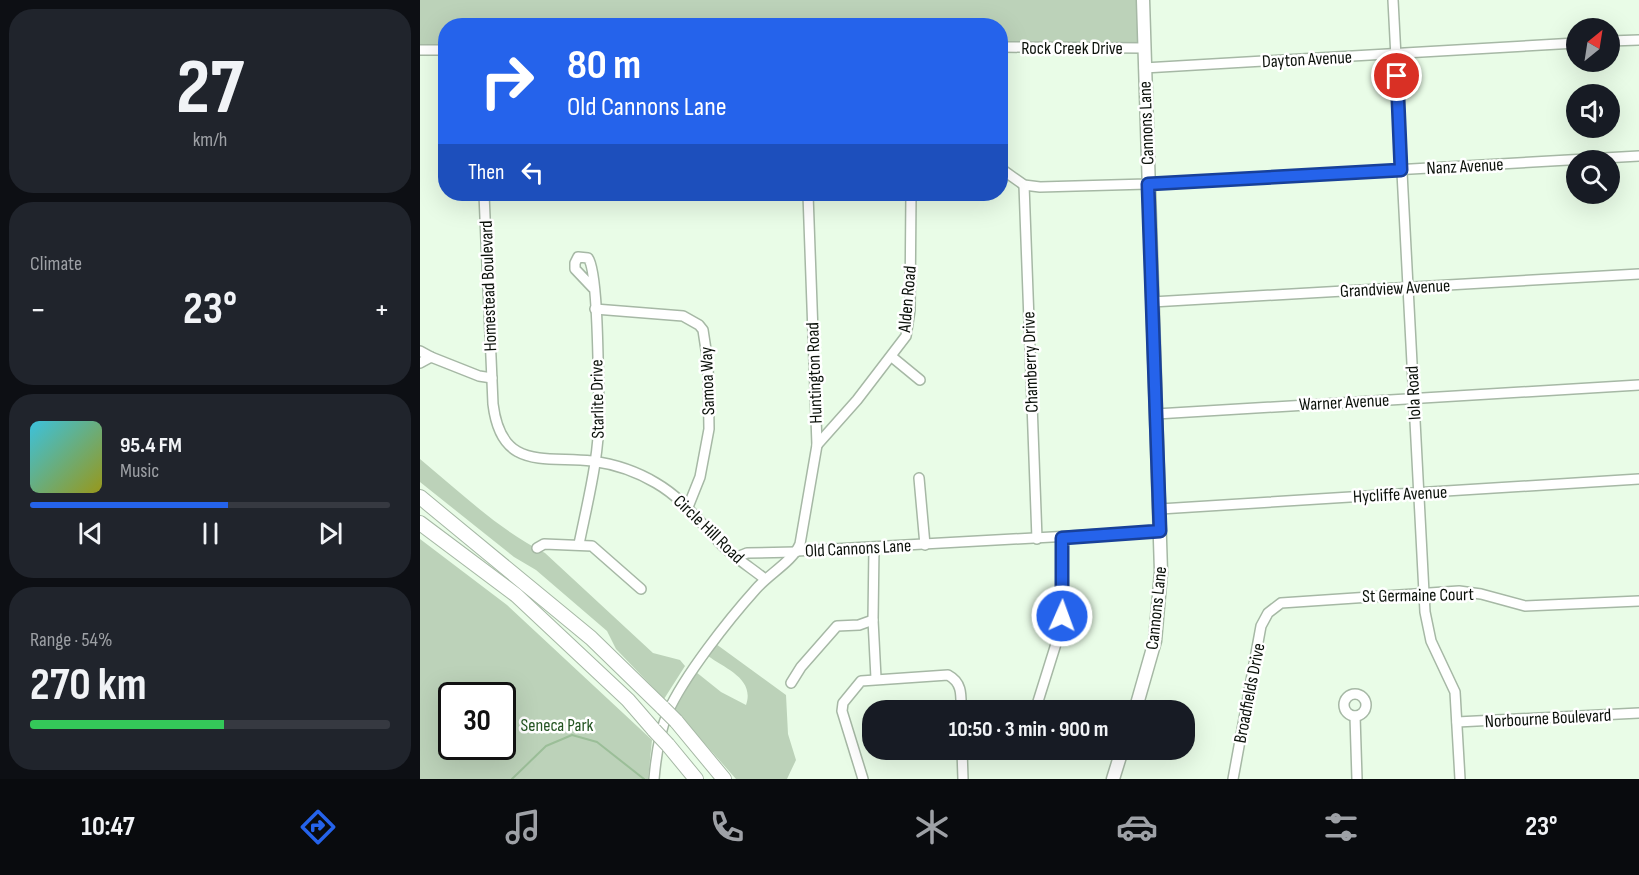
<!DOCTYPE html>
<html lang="en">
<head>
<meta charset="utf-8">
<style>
	:root { --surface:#171b24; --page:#20242c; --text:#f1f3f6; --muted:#9ea1a6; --line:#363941; --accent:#2563eb }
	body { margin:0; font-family:"Sofia Sans Condensed",sans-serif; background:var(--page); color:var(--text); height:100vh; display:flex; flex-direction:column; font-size:22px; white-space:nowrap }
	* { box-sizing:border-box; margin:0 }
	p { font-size:20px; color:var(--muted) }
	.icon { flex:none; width:33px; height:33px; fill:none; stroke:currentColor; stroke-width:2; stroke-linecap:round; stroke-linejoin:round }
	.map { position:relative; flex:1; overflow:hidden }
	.side { display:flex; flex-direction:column; gap:9px; padding:9px; background:#0d0f14; width:420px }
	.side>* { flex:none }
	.guide { position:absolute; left:18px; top:18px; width:570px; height:183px; border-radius:24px; box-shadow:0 6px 24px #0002; background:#2563eb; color:#fff; overflow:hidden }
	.needle { width:39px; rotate:30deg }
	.controls { position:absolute; left:1146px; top:18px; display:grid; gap:12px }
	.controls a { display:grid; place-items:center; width:54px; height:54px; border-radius:50%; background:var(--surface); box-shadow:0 6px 24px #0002; font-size:30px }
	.speed { position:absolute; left:18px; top:682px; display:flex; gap:12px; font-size:30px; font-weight:700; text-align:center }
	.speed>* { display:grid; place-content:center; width:78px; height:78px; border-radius:50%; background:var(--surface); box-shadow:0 6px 24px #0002; line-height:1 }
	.speed .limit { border:3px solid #111; border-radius:9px; background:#fff; color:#111 }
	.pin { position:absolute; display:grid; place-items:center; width:51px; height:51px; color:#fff; margin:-26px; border:3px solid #fff; border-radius:50%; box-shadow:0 2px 6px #0007 }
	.me { position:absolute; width:66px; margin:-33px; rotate:2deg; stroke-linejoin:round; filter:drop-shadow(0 0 4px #0008) }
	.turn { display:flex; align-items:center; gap:21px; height:126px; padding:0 30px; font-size:27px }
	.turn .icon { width:78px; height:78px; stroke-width:2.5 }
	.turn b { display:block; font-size:42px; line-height:51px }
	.then { display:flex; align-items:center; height:57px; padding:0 30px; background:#0003; gap:12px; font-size:22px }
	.big { font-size:45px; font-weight:700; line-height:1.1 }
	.side .card { flex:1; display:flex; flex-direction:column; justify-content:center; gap:9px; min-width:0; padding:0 21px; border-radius:24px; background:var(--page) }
	.side .dial { align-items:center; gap:0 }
	.dial b { font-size:78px; line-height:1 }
	.song { display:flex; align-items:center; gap:18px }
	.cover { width:72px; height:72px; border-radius:9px; background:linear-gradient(135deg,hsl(190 70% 55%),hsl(60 70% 35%)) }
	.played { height:6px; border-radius:3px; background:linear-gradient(90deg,var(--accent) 55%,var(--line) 55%) }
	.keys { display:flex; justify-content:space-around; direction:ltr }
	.heat { display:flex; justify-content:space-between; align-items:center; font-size:33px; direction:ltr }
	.charge { height:9px; border-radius:4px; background:linear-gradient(90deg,#34c759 54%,var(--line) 0) }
	.trip { position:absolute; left:442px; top:700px; width:333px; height:60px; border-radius:24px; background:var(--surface); box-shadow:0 6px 24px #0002; font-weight:700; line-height:60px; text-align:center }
	.tab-bar { display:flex; height:96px; justify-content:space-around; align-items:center; background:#090b0e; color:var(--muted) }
	.tab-bar .icon { width:42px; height:42px }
	.tab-bar .on { color:var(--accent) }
	.tab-bar b { font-size:27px; color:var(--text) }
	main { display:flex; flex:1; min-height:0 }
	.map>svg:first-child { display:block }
	.green { fill:#bcd2b9; fill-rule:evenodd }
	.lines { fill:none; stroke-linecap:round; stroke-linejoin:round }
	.stream { stroke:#9bbe98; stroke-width:2 }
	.minor-casing { stroke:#a6b8a5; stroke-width:12 }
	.major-casing { stroke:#a6b8a5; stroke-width:15 }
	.highway-casing { stroke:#a6b8a5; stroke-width:16 }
	.minor { stroke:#fff; stroke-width:9 }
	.major { stroke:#fff; stroke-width:12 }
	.highway { stroke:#fff; stroke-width:14 }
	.highway-bridge-casing { stroke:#a6b8a5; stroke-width:16; stroke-linecap:butt }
	.highway-bridge { stroke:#fff; stroke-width:14 }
	.route-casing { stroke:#184099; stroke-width:15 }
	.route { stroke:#2563eb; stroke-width:10 }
	.labels { text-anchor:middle; stroke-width:5; stroke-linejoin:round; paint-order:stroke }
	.street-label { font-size:18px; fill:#0b110a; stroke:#fff }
	.park-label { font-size:18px; fill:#235421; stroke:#fff }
</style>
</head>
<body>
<main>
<section class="side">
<div class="card dial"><b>27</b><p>km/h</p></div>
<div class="card"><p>Climate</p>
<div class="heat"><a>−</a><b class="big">23°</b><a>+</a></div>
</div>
<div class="card">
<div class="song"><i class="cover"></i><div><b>95.4 FM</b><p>Music</p></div></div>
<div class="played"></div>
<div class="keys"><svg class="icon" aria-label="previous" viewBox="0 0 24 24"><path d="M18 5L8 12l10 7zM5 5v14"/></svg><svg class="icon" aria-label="pause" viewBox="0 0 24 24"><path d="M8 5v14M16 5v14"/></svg><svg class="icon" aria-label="next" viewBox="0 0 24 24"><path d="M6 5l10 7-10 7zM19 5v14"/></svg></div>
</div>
<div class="card"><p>Range · 54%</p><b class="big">270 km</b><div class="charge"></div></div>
</section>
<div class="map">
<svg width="1219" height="779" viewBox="0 0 1219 779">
	<rect width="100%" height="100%" fill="#e9fce7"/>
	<!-- green -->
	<g class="green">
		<path d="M0,0H717L719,42H581L580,26H26L25,45H0Z"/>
		<path d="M0,459C40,492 79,530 125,553L233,653L260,660L265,666L244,699L196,649L187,631L116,570L94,557L0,482Z"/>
		<path d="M0,539L87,605L232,740L228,779H0ZM32,696H82V747H32Z"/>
		<path d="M296,644L366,695L368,734L376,760L367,779H316L255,710L276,672L301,692L326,705C335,679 306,669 288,656Z"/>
	</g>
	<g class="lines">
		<!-- stream -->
		<path class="stream" d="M92,779L126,746L152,735L177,742L224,779"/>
		<!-- minor casing -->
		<g class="minor-casing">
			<g id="minor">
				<path d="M973,0L1005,612L1011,641L1035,692L1040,779"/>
				<path d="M1190,41L1219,40"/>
				<path d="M580,47L724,48"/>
				<path d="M0,50H26"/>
				<path d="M724,68L1156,43"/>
				<path d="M580,168L604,185L620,187L727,184L1219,156"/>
				<path d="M604,185L617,539"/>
				<path d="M64,194L73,404C81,470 122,456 172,461C194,464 216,471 236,483C262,498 278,520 299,542C312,556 330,567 345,579"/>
				<path d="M732,302L1219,274"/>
				<path d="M175,309L263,316L279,325L283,330L288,363L289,429L280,477L268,507"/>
				<path d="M0,351L11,357"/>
				<path d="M472,357L500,380"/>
				<path d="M0,363L11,357L59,376L72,378"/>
				<path d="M736,414L1219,385"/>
				<path d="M397,445L437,400L486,336L490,310L491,194"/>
				<path d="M499,478L505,545"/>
				<path d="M740,509L1219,479"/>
				<path d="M159,544C168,500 180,454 179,409C178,384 179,272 168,258L158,257L155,263V269L173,288"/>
				<path d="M454,547L453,620L456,678"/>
				<path d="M117,548L124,544L172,546L221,589"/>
				<path d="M377,551L740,531"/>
				<path d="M317,557L327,553L376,552"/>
				<path d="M371,683L381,667L417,626L439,625L453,620"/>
				<circle cx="935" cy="705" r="11"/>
				<path d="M615,711L640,631L643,597L642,538"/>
				<path d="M935,716L937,779"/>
				<path d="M1037,722L1219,713"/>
				<path d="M542,750L543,779"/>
				<path d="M234,779C236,756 239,733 248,712C264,676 309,619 336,589C350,573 372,562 380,544L397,445L388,194"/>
				<path d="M443,779L422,711L423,703L441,681L528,675C543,683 541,696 541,711"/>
				<path d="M813,779L841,626L848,613L861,603L1039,591L1061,594L1105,606L1219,601"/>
			</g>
		</g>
		<!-- major casing -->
		<g class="major-casing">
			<g id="major">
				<path d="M715,711L735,641L741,572L723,0"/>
				<path d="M693,779L702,750"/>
			</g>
		</g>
		<!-- highway casing -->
		<g class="highway-casing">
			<g id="highway">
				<path d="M0,497L171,638L243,708"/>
				<path d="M0,523L96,595L208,700L234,730"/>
				<path d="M256,721L304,779"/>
				<path d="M248,745L276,779"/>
			</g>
		</g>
		<!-- minor -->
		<use href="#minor" class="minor"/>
		<!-- major -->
		<use href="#major" class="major"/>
		<!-- highway -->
		<use href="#highway" class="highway"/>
		<!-- highway-bridge casing -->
		<g class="highway-bridge-casing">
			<g id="highway-bridge">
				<path d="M243,708L256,721"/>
				<path d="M234,730L248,745"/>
			</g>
		</g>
		<!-- highway-bridge -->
		<use href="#highway-bridge" class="highway-bridge"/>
	</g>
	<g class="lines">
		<!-- route casing -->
		<g class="route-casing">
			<path id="route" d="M642,616V538L740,531L728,184L981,170L977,76"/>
		</g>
		<!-- route -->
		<use href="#route" class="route"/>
	</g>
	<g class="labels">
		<!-- street labels -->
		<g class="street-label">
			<text x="652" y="54">Rock Creek Drive</text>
			<text transform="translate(887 59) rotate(-3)" y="6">Dayton Avenue</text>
			<text transform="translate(726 123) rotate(-92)" y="6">Cannons Lane</text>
			<text transform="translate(1045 166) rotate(-3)" y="6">Nanz Avenue</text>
			<text transform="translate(68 286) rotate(-92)" y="6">Homestead Boulevard</text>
			<text transform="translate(975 288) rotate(-3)" y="6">Grandview Avenue</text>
			<text transform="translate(487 299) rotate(-85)" y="6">Alden Road</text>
			<text transform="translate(610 362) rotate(-92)" y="6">Chamberry Drive</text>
			<text transform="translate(394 373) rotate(-92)" y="6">Huntington Road</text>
			<text transform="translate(287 381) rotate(-92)" y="6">Samoa Way</text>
			<text transform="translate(993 393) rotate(-93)" y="6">Iola Road</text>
			<text transform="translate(177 399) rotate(-91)" y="6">Starlite Drive</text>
			<text transform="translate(924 402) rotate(-3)" y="6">Warner Avenue</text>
			<text transform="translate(980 494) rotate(-3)" y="6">Hycliffe Avenue</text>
			<text transform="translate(289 529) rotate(44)" y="6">Circle Hill Road</text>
			<text transform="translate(438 548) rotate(-3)" y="6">Old Cannons Lane</text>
			<text transform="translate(998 595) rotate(-1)" y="6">St Germaine Court</text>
			<text transform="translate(736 608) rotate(-84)" y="6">Cannons Lane</text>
			<text transform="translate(829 693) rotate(-79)" y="6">Broadfields Drive</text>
			<text transform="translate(1128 718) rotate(-3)" y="6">Norbourne Boulevard</text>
		</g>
		<!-- park labels -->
		<g class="park-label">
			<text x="137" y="731">Seneca Park</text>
		</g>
	</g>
</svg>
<div class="controls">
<a><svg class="needle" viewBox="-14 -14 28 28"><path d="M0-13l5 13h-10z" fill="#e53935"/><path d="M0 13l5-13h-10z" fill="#9ea1a6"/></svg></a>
<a><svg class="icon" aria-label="sound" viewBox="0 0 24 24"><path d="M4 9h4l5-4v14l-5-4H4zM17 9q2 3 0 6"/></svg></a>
<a><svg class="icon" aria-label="search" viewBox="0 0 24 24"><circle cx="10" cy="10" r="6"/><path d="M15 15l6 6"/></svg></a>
</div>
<div class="speed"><div class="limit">30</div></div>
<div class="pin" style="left:977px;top:76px;background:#d93025"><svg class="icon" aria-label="arrive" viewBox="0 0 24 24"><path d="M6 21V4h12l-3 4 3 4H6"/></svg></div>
<svg class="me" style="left:642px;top:616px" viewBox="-20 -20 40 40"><circle r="17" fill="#2563eb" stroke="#fff" stroke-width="3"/><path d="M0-11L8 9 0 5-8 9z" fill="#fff"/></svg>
<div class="trip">10:50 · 3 min · 900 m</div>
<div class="guide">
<div class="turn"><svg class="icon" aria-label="right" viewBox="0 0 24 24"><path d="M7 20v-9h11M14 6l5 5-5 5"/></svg><div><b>80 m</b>Old Cannons Lane</div></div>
<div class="then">Then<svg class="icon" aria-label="left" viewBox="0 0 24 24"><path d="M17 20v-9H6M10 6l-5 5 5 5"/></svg></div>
</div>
</div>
</main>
<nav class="tab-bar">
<b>10:47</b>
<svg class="icon on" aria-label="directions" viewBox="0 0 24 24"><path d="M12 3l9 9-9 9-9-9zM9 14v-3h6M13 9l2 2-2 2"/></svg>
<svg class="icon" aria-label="music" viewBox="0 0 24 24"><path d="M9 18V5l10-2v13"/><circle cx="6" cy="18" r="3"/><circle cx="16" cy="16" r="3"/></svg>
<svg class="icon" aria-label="phone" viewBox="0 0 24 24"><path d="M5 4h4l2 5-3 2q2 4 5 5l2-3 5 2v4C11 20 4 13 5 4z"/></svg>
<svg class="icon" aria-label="climate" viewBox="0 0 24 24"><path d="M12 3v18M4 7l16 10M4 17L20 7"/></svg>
<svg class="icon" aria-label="car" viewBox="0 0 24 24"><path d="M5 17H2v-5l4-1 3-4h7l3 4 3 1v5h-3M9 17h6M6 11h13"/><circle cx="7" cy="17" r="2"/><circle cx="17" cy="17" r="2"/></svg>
<svg class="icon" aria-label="filters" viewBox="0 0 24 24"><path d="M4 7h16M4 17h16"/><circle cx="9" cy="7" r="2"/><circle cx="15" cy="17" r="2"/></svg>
<b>23°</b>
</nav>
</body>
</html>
